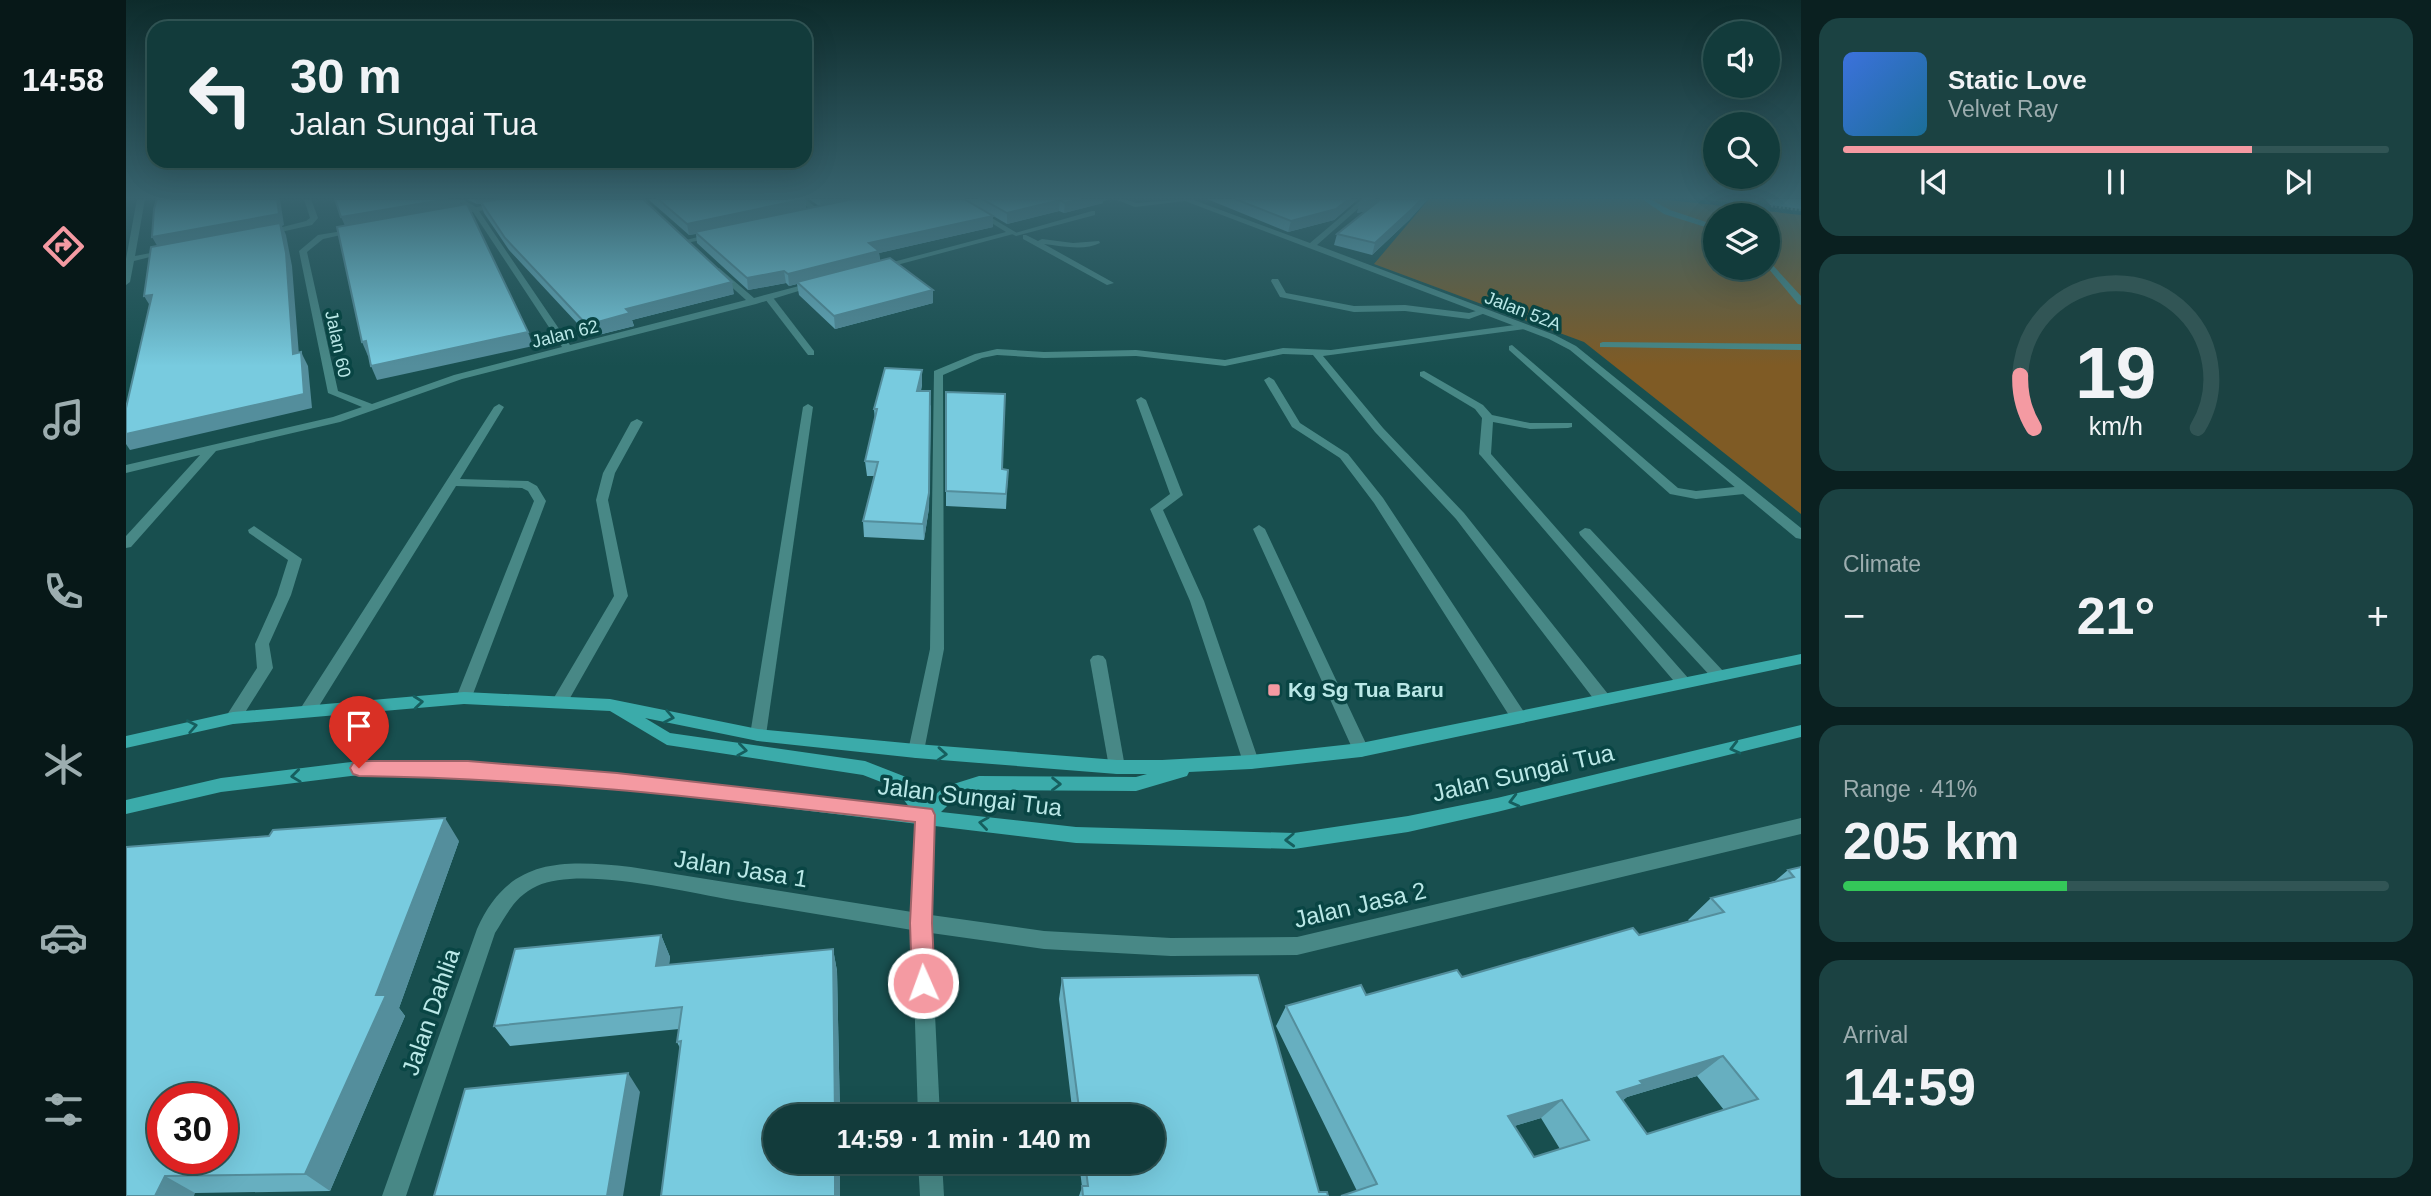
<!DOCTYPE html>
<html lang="en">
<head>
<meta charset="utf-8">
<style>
	:root { --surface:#123b3b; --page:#1b4242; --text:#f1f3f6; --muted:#9cadaf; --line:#315555; --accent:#f49aa2 }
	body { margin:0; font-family:Arial,sans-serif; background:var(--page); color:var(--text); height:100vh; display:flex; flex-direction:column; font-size:26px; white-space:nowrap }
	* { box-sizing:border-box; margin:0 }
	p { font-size:23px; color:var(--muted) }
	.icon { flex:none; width:38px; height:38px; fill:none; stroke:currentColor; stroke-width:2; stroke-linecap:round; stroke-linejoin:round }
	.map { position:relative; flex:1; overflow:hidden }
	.sheet { display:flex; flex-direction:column; gap:18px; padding:18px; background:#0a2020; width:630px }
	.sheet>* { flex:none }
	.hud { position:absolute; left:21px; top:21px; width:665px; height:147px; border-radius:21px; box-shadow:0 7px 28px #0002,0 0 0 2px var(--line); background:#123b3b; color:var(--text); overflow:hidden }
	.controls { position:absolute; left:1577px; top:21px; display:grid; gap:14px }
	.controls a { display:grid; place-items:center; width:77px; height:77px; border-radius:50%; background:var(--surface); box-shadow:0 7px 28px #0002,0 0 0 2px var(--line); font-size:35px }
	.speed { position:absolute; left:21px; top:1083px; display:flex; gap:14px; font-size:35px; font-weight:700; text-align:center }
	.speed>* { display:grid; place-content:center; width:91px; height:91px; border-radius:50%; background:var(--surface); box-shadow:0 7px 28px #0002,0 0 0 2px var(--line); line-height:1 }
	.speed .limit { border:10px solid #d22; background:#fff; color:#111 }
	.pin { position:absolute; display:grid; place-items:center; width:60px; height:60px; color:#fff; margin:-72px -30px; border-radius:50% 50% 50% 0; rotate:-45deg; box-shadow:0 0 7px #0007 }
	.pin .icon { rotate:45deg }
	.me { position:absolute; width:77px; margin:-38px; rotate:358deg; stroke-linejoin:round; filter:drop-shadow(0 0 5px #0008) }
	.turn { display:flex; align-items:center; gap:24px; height:147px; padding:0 28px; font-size:32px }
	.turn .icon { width:91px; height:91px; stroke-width:2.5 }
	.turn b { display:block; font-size:49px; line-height:60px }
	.big { font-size:52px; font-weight:600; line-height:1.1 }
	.sheet .card { flex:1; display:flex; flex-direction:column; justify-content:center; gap:10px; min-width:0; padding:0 24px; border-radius:21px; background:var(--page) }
	.sheet .dial { align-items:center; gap:0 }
	.dial svg { height:182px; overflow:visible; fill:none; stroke:var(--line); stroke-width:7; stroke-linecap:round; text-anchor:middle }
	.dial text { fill:var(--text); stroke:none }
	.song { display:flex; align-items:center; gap:21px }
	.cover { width:84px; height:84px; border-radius:10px; background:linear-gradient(135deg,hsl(220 70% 55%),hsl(200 70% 35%)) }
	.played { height:7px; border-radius:4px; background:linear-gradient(90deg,var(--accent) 75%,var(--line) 75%) }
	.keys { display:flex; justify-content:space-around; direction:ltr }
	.heat { display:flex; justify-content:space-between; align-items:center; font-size:38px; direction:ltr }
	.charge { height:10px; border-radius:5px; background:linear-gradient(90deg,#34c759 41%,var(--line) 0) }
	.trip { position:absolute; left:637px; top:1104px; width:402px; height:70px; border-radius:35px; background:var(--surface); box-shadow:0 7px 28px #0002,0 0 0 2px var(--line); font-weight:600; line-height:70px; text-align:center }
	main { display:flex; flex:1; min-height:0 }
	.dock { display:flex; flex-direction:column; width:126px; justify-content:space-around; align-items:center; background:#071818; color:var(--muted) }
	.dock .icon { width:49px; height:49px }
	.dock .on { color:var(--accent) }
	.dock b { font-size:32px; color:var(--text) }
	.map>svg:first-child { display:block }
	.green { fill:#7f5b25; fill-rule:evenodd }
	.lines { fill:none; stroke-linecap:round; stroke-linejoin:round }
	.path { stroke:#649796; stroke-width:2.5; stroke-dasharray:2 2; stroke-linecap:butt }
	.lane { fill:#488886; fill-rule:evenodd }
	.street { fill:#488886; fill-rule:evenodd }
	.secondary { fill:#3babaa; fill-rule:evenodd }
	.wall { fill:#67afc0; fill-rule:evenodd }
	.shaded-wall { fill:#548e9c }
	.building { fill:#78cbdf; stroke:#548e9c; stroke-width:2; fill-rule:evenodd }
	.oneway { stroke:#165e5e }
	.route { fill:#f49aa2; stroke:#9f6469; stroke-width:2 }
	.poi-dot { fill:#f49aa2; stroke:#094544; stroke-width:2.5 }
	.labels { text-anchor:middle; stroke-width:7; stroke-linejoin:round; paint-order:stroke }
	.far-street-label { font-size:18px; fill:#bae8e7; stroke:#094544 }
	.poi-label { font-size:21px; font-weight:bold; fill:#bae8e7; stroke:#094544; text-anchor:start }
	.near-street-label { font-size:24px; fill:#bae8e7; stroke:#094544 }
</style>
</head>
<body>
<main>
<nav class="dock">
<b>14:58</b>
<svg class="icon on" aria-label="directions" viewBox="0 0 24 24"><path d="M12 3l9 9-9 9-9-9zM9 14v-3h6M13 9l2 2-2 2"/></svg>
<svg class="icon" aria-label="music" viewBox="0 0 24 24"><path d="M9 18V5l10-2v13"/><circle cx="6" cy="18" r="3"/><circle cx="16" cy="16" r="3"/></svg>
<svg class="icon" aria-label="phone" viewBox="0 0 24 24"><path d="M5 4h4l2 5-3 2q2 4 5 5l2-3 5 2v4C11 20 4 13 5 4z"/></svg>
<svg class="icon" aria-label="climate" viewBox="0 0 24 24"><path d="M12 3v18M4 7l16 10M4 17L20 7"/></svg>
<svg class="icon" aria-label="car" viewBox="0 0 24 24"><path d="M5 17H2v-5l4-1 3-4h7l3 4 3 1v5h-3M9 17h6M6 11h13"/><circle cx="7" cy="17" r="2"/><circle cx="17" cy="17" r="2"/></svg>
<svg class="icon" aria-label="filters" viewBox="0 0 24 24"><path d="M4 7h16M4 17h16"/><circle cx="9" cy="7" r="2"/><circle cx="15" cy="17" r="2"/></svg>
</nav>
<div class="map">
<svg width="1675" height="1196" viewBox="0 0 1675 1196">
	<rect width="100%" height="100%" fill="#184f4f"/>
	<!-- green -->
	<path class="green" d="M1303,199H1534L1675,215V514L1458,342L1248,264ZM1589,215H1642V268H1589Z"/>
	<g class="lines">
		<!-- path -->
		<path class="path" d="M1645,206L1675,210"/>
		<!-- lane -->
		<g class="lane">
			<path d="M1516,199H1524L1544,210L1589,225V230L1538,214Z"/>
			<path d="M966,211H969V215L890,236L886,234Z"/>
			<path d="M900,235L912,241L916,239L947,243L973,241L974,243C958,251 936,246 918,244L988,283L981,285L897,239V235Z"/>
			<path d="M1642,260L1675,296V305L1672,304L1642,268Z"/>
			<path d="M1146,279H1152L1160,293L1228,306L1279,305L1343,313L1357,309L1362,312L1343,319L1279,311L1228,312L1154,297L1145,281Z"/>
			<path d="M639,295H645L688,351V355H682L639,299Z"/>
			<path d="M1396,324L1399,325V329L1197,356L1257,428L1338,513L1482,694L1484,698L1482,702H1470L1330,519L1249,432L1187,355L1157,354L1099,366L1010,356L918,358L871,355L856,358L817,375L818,649L798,751L796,756L790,758L784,756L782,751L804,649L808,371L849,354L871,349L918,352L1010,350L1099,360L1157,348L1205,350Z"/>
			<path d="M1477,342L1675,344V350L1474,347V343Z"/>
			<path d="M1386,345L1552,488L1570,491L1618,486L1624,490L1618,494L1570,499L1544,494L1383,350V346Z"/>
			<path d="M1298,371L1357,405L1366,415L1404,423H1446V427L1442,428L1404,429L1367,422L1365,454L1563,679L1566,683L1563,687H1553L1355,456L1353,454L1356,418L1349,409L1294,376V372Z"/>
			<path d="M1143,377L1148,380L1174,423L1222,454L1257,498L1398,712L1400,716L1398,720L1392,722L1386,720L1248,503L1214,458L1166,427L1138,380Z"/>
			<path d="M373,404L378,407L334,479L402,481L411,486L420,501L344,702H332L330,698L408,501L402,491L396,488L330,486L188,714L182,716L176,714L174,710L176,706L368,407Z"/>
			<path d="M511,419L517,422L489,473L482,500L502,596L440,705H428L426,701L488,596L470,500L477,473L505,422Z"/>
			<path d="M128,526L176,559L165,595L143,644L147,668L113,722L107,724L101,722L99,718L131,668L129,644L151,595L162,560L123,533L122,530Z"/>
			<path d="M1459,528L1464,529L1598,672L1601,676L1598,680H1588L1454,535L1453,532Z"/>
			<path d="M972,655L977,656L980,660L999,767L997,772L991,774L985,772L983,767L964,660L967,656Z"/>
		</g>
		<!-- street -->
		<g class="street">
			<path d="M11,199H19L9,256L40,250L44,252L8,261L4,282L0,285V259Z"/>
			<path d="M178,199H185L192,218L186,225L137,236V232L180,221L184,218Z"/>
			<path d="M329,199H336L350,207L400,199H413L410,201L353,211L444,345L620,300L590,273L589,271L593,268L628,298L688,282L692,285L630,304L336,379L214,422L90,451L5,547L0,548V536L74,455L0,473V465L207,417L236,407L202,393L173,251L192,235L229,229L233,231L197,239L181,252L212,391L246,404L328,375L436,347L347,212L325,215V211L342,208Z"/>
			<path d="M672,199H679L696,212L689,214Z"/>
			<path d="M827,199H834L891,233L752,270V266L880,232Z"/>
			<path d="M989,199H998L1010,203L1065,199L1184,243L1236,199H1243L1191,245L1429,335L1450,346L1675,528V539L1670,538L1444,350L1423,339L1059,201L1009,207Z"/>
			<path d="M1574,199L1625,201L1627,199H1634L1627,205Z"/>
			<path d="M588,233H591V237L560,243L556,241Z"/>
			<path d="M1015,397L1020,400L1057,495L1037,510L1078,601L1133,762L1131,767L1125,769L1119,767L1117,762L1064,601L1024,509L1044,494L1010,400Z"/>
			<path d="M682,404L687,407L640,735L638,739L632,741L626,739L624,735L677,407Z"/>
			<path d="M1133,525L1139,529L1243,750L1241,755L1235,757L1229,755L1227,750L1127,529Z"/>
			<path d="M799,808L805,810L808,815L805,915L918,931L1045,938L1171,937L1675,818V834L1171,955L1045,956L918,949L805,933L814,1116H792L786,930C726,920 666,910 606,900C557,892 456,866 411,886C389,896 381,914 369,933L280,1196H256L351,929C383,857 436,860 505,867L786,912L790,815L793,810Z"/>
			<path d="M792,1162H816L818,1196H794Z"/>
		</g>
		<!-- secondary -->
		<path class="secondary" d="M1675,654V664L1235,757L1125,769L1063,772L1061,776L1010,791L853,790L830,797L815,812L950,827L1168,833L1282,816L1371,798L1675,725V737L1371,812L1282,832L1168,849L950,843L491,788L342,776L233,775L95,792L0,814V800L95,778L233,761L342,762L491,774L784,808L768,787L737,775L541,745L484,711L338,704L107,724L0,748V736L107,712L338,692L484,699L632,729L790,744L991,760H1036L1125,755L1235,743ZM519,718L632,741L790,758L991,774H1021L1010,777L853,776L818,787L800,803L780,777L739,761L544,733Z"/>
	</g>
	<!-- wall -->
	<g class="wall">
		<path d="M340,199H517L608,294L506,320L508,326L464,337L383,250L358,213L355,204H351Z"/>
		<path d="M522,199H679L680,209L693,206L683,199H838L867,216V227L753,253L754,260L807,303L709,329L673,295L671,284L663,286L660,283L622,290L571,243L570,234L563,235Z"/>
		<path d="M838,199H984L977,201V203L938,213L933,211L881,224Z"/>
		<path d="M1081,199H1232L1208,220L1162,232Z"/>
		<path d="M1238,199H1302L1283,220L1246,255L1208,245L1211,234L1240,211L1231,213L1234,203Z"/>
		<path d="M1639,199H1675V209L1644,205Z"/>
		<path d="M796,370V384L795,391L805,406L803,508L798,540L738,537L737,521L748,476H741L739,461L749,420L748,409Z"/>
		<path d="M820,392L876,469L882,470L880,509L820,506Z"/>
		<path d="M333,841L273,1008L279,1016L204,1191L69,1193L0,1196Z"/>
		<path d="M1675,867V1196L1231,1191L1150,1026L1160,1006L1240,995L1336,977L1513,935L1563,921L1562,920L1585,898L1649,881L1662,870ZM1571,1076L1598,1110L1521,1134L1496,1101L1501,1097ZM1415,1118L1434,1149L1408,1157L1388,1126Z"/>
		<path d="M535,935L544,957L543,965L707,949L711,971L714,1116H649V1162H714V1196H535L554,1048L551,1042L553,1029L384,1046L368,1026L389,949Z"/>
		<path d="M936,978L1193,1192L1202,1196H953L956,1187L953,1162H1027V1116H947L933,999Z"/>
	</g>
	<!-- shaded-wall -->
	<g class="shaded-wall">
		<path d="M151,199H154L158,225L156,226L160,235L166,266L174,368L33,249L26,237Z"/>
		<path d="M322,199H333L336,207L220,228L215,217Z"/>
		<path d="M349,199H386L351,204Z"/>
		<path d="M679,199L680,210L563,235L561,224Z"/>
		<path d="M694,199H735L695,207Z"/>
		<path d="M955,199H984L977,201V203L938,213L939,203Z"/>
		<path d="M1223,199H1232L1208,220L1162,232L1165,221Z"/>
		<path d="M1249,199H1258L1255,207L1231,213L1234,203Z"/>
		<path d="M1296,199H1302L1283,220L1246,255L1249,243Z"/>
		<path d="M934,200L933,211L881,224V213Z"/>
		<path d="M867,216V227L753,253L754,262L663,286L662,274L743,243Z"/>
		<path d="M658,271L660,283L622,290L621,278Z"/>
		<path d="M606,282L608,294L506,320L508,326L464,337L461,325L500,309Z"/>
		<path d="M807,290V303L709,329L708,316Z"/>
		<path d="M26,295V309L18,296Z"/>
		<path d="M402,332L407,346L251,380L245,366Z"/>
		<path d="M240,341L247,355L242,356L236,342Z"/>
		<path d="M175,352L182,366L186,408L4,450L0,444V434Z"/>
		<path d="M796,370V384L792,405L791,391Z"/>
		<path d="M804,391L803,508L798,540L797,524Z"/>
		<path d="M319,818L333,841L273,1008L279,1016L204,1191L179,1174L250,995Z"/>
		<path d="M535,935L544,957L540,987L530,966Z"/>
		<path d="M707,949L711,971L714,1116H709Z"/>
		<path d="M1597,1056L1571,1076L1501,1097L1493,1103L1491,1092L1514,1081Z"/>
		<path d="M502,1073L514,1092L497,1196H481Z"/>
		<path d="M1436,1100L1415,1118L1362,1134L1382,1116Z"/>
		<rect x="709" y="1162" width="5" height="34"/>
		<path d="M39,1176L69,1193L68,1196H29Z"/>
	</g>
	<!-- building -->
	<g class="building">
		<path d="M31,199H151L153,214L26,237L28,209Z"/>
		<path d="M209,199H322L215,217Z"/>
		<path d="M376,199H517L606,282L500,309L504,313L461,325L379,238L355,202Z"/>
		<path d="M532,199H679L561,224Z"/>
		<path d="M727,199H838L867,216L743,243L753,251L662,274L658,271L621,278L569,232Z"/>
		<path d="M856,199H955L939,203L934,200L881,213Z"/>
		<path d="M1109,199H1223L1210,209L1165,221Z"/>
		<path d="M1238,199H1249L1234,203Z"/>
		<path d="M1255,199H1296L1286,209L1249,243L1211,234Z"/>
		<path d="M341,204L402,332L245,366L240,341L236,342L211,227Z"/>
		<path d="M154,223L160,253L167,354L175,352L178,394L0,434V408L26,295L18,296L25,247Z"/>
		<path d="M764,258L807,290L708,316L671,282Z"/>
		<path d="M759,368L796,370L791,391H804L803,493L797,524L737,521L752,462L739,461L751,409H748Z"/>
		<path d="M820,392L879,394L876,469L882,470L880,494L820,491Z"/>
		<path d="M319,818L250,995H260L179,1174L39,1176L29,1196H0V847L143,836L147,830ZM37,1099H96V1158H37Z"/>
		<path d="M1675,867V1196H1215L1251,1184L1160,1006L1235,985L1240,995L1331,970L1336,977L1507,928L1513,935L1598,912L1585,898L1668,877L1662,870ZM1597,1056L1632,1099L1521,1134L1491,1092L1517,1084L1514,1081ZM1436,1100L1463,1140L1408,1157L1382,1116Z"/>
		<path d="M535,935L530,966L707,949L709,1116H649V1162H709V1196H535L555,1041L551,1042L556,1007L368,1026L389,949Z"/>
		<path d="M1132,975L1193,1192H1201L1202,1196H957L956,1186H962L959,1162H1027V1116H954L936,978Z"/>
		<path d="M502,1073L481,1196H308L339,1089Z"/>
	</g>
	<!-- one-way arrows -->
	<defs><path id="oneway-chevron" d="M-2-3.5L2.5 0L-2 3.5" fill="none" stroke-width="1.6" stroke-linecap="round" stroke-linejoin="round" transform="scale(1.75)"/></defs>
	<g class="oneway">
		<use href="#oneway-chevron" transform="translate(292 702) rotate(-5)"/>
		<use href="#oneway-chevron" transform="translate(543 717) rotate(11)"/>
		<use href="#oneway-chevron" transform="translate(66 726) rotate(-11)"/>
		<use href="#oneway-chevron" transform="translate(1609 748) rotate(166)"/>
		<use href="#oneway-chevron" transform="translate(616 750) rotate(8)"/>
		<use href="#oneway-chevron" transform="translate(816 754) rotate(4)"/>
		<use href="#oneway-chevron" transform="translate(170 776) rotate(173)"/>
		<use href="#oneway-chevron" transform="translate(930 784) rotate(1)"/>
		<use href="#oneway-chevron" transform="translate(1388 801) rotate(166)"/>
		<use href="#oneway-chevron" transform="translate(858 823) rotate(-172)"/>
		<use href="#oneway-chevron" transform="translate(1164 840) rotate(178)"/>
	</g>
	<!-- sky -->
	<linearGradient id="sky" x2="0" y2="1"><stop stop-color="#0d2b2b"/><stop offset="0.54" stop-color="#37636e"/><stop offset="1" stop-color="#37636e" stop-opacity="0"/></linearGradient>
	<rect width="1675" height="366" fill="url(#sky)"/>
	<!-- route -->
	<path class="route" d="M233,761H342L491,773L806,809L809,815L806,923L809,983L806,991L797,994L789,991L786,983L784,923L789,822C604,801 420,778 233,776L227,774L224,768L227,763Z"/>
	<!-- markers -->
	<rect class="poi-dot" x="1141" y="683" width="14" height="14" rx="3.5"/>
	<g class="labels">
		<!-- far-street labels -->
		<g class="far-street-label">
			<text transform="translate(1397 311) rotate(21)" y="6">Jalan 52A</text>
			<text transform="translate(439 334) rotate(-14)" y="6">Jalan 62</text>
			<text transform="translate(212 344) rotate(78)" y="6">Jalan 60</text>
		</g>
		<!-- poi labels -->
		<g class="poi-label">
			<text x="1162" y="697">Kg Sg Tua Baru</text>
		</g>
		<!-- near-street labels -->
		<g class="near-street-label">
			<text transform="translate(1397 773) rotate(-13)" y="8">Jalan Sungai Tua</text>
			<text transform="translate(844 797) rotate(7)" y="8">Jalan Sungai Tua</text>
			<text transform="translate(615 869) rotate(9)" y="8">Jalan Jasa 1</text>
			<text transform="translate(1234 905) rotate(-13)" y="8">Jalan Jasa 2</text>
			<text transform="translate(305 1012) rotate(-71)" y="8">Jalan Dahlia</text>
		</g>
	</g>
</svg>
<div class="controls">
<a><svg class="icon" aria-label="sound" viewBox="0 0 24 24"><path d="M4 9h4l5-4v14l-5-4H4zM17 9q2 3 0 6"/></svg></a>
<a><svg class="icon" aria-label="search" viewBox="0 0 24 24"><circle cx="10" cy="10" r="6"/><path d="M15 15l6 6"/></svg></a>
<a><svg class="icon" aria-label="layers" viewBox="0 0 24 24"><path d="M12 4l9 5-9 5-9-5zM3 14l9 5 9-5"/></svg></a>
</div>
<div class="speed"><div class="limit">30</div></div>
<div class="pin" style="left:233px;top:768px;background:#d93025"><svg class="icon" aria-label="arrive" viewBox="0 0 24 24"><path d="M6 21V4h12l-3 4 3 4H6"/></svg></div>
<svg class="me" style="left:797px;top:983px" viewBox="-20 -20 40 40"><circle r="17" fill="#f49aa2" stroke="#fff" stroke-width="3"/><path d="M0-11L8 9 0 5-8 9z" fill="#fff"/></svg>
<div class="trip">14:59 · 1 min · 140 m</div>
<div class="hud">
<div class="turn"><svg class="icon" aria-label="left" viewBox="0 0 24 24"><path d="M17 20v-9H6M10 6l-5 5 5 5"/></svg><div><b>30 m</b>Jalan Sungai Tua</div></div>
</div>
</div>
<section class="sheet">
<div class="card">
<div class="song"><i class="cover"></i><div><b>Static Love</b><p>Velvet Ray</p></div></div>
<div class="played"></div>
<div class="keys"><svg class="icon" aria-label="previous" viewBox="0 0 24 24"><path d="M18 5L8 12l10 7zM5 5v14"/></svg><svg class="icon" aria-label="pause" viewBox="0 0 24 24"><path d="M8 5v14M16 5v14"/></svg><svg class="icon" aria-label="next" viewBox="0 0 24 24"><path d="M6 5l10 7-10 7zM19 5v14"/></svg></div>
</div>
<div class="card dial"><svg viewBox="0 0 100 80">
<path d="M14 69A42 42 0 1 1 86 69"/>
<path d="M14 69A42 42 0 0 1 8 46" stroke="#f49aa2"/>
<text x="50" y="56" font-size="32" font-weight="700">19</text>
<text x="50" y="72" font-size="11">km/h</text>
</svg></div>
<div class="card"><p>Climate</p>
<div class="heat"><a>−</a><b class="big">21°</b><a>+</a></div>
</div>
<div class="card"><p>Range · 41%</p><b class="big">205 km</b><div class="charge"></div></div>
<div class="card"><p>Arrival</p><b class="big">14:59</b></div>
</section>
</main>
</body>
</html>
